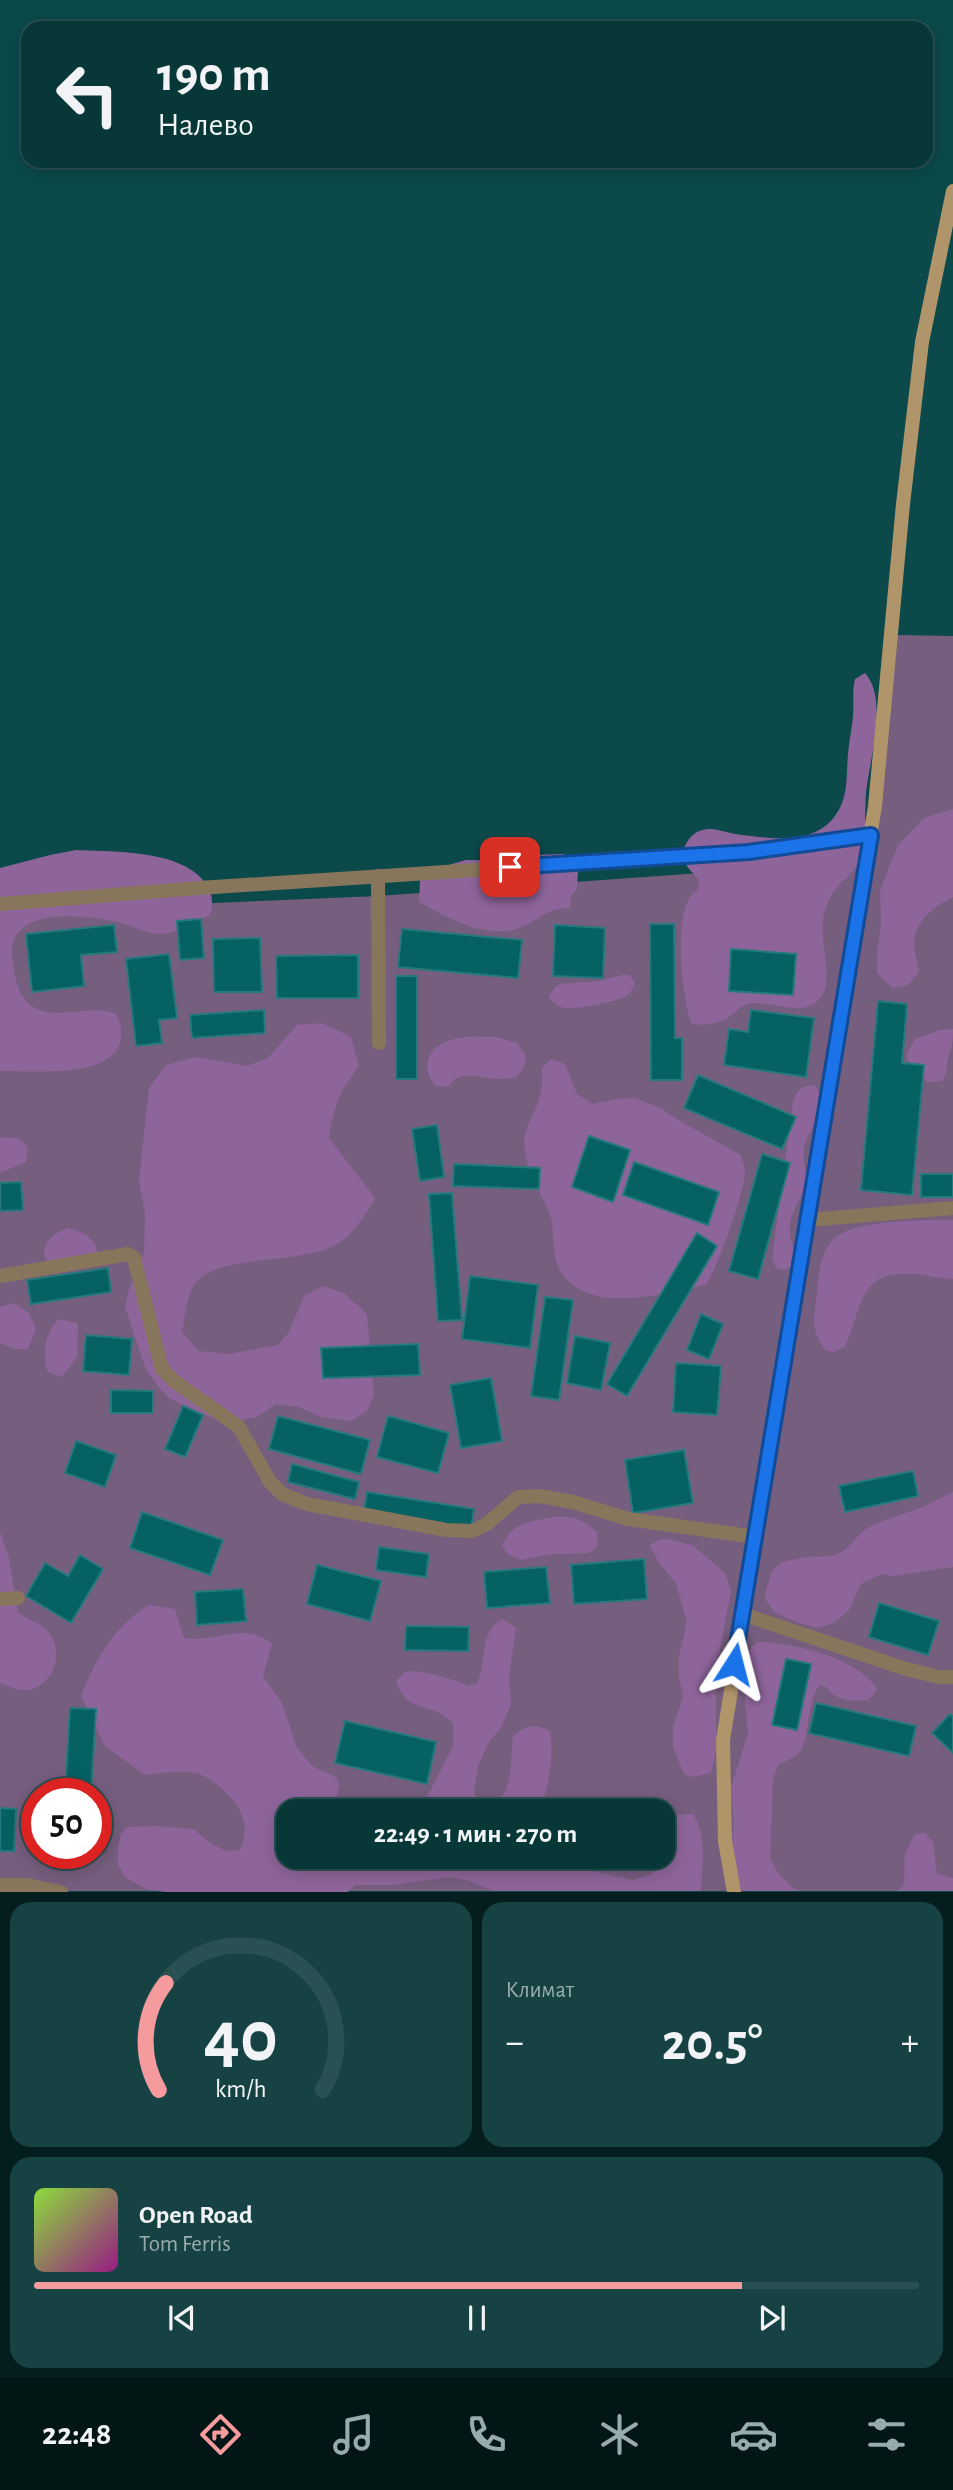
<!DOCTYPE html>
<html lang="ru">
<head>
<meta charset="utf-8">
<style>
	:root { --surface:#083738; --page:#164243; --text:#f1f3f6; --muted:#98acae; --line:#295153; --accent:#f59b9e }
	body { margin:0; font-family:"Alegreya Sans",sans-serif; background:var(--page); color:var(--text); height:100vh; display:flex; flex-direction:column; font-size:26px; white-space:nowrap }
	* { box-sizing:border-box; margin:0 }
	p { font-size:23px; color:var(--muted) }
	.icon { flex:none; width:38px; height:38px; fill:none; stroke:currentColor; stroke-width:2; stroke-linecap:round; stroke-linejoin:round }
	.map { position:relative; height:1892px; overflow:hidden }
	.sheet { display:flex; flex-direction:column; gap:10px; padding:10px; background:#041e1f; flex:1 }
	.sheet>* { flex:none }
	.hud { position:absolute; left:21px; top:21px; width:912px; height:147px; border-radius:21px; box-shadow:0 4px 18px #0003,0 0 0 2px var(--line); background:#083738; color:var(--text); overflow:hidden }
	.speed { position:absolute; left:21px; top:1778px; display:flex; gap:14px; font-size:35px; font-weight:700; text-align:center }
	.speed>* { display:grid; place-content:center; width:91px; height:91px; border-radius:50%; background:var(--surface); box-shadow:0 4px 18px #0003,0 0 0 2px var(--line); line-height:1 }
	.speed .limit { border:10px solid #d22; background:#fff; color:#111 }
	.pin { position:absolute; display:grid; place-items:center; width:60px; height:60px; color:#fff; margin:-30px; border-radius:14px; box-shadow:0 4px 10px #0006 }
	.me { position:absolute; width:77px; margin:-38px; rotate:9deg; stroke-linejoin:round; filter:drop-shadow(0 0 5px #0008) }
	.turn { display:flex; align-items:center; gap:24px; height:147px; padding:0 21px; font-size:32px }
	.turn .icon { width:91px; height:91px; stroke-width:2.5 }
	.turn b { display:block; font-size:49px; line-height:60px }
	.big { font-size:52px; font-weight:600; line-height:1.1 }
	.sheet .tile { flex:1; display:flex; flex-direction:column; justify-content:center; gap:10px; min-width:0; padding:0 24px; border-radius:21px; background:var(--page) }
	.sheet .dial { align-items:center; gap:0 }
	.dial svg { height:182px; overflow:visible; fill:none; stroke:var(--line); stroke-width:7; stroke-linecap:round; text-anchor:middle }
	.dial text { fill:var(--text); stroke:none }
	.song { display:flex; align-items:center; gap:21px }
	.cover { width:84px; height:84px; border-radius:10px; background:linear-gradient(135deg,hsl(90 70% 55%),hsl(310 70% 35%)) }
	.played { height:7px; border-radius:4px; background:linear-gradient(90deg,var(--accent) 80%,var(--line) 80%) }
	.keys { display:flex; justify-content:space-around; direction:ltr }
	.heat { display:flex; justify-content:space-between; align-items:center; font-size:38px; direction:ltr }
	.sheet .tiles { flex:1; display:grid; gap:10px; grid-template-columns:1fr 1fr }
	.tile:last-child { grid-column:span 2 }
	.trip { position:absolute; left:276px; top:1799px; width:399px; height:70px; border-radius:21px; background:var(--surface); box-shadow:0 4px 18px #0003,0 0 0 2px var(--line); font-weight:600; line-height:70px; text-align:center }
	.dock { display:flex; height:112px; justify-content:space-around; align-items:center; background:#031616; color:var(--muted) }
	.dock .icon { width:49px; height:49px }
	.dock .selected { color:var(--accent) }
	.dock b { font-size:32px; color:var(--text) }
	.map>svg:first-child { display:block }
	.green { fill:#765e7e; fill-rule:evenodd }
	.forest { fill:#8e659b }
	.building { fill:#066163; stroke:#26797c; stroke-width:2 }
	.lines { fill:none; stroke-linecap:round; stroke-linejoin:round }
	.service { stroke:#88765c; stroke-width:14 }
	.secondary { stroke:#b0946a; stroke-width:14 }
	.route-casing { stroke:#114b97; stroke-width:18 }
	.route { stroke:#1a73e8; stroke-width:12 }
</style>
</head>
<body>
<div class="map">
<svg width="953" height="1892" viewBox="0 0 953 1892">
	<rect width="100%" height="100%" fill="#0b494b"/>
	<!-- green -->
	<path class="green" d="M897,635L953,636V1891H0V912L378,896L868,861ZM37,1794H96V1853H37ZM289,1811H663V1857H289Z"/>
	<!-- forest -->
	<g class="forest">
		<path d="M865,673C889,700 869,761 866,793C864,818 868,844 856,867C852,874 844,879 838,886C831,893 824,910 823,920C820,940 832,977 823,994C808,1020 777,1002 754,1003C742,1003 740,1009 732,1015C722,1023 703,1027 691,1023C682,997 674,921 690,897C690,896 697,890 698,889L699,880C694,874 685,866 684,859C681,847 691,832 703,830C713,827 724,832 735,834C768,838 812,847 835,816C849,797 846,776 848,754C849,741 852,729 853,716C854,703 852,691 855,679Z"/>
		<path d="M953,809V897C935,906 914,921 914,944C914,953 918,963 919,972L908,985L893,988L877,973V954L881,923L880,890L898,845L924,818Z"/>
		<path d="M76,850C115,852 189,849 209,889C213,897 213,909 209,916C195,921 179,931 164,934C148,936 133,925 118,922C82,914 1,905 13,964C15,977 18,994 28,1003C53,1025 90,1002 116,1014C118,1018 121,1025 121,1030C125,1082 32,1070 0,1071V868L50,855Z"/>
		<path d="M564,854L578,870L577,889L571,896L570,908C546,909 543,917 524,926C490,942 448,918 419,902L420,881L426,874L438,868L466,860L519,861L534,855Z"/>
		<path d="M622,975H629L635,982C633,988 632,993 626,996C615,1002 573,1011 561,1007C556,1005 552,1002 549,997L555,987L560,984L599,981Z"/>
		<path d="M322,1023L351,1037L359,1066C339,1093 334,1104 329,1138L375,1198C364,1217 356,1232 337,1244C305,1265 214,1253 194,1285C186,1299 185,1317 182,1332L199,1351L229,1354L278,1345L289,1332L304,1296L323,1286L344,1293L367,1314L374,1395L368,1410L351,1421L321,1417L299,1407L276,1404L257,1417L223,1423L171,1399L159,1388L145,1367L125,1307L129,1289L144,1253L145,1214L139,1180L149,1088L166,1065L196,1057L247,1066L268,1058L297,1025Z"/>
		<path d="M953,1029C953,1043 952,1046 948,1058C945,1067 949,1072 942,1081L927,1082L907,1059L908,1052L915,1039L940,1030Z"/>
		<path d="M496,1037L517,1043L526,1056L524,1068L516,1077C510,1078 504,1079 498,1079C480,1079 460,1068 448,1087L436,1086C429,1079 426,1071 428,1061C436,1033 474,1037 496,1037Z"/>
		<path d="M551,1059L565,1064L577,1094L593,1104L617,1099L635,1098L660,1108L680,1121L741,1155C742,1160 744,1166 745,1171C745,1192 718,1266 706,1285C665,1293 589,1316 561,1272C549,1253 557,1229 548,1210C538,1187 521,1161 525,1135C527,1124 534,1115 537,1105C542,1093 542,1082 542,1068Z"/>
		<path d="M814,1085C835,1106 807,1128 804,1149C802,1162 808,1173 805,1186C802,1200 791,1210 790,1225C788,1242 799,1248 791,1267L784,1270L776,1268L772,1258L793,1103C796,1090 801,1086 814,1085Z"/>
		<path d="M7,1137L19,1139L28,1147L26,1162L0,1173V1138Z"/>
		<path d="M922,1220H953V1279C940,1279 928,1275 915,1274C859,1269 863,1306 845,1347L834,1352L825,1350C810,1328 814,1320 817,1294C818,1277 820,1257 830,1243C845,1222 898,1222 922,1220Z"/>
		<path d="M68,1228C83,1232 96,1237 98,1255L47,1262C38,1245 53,1233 68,1228Z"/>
		<path d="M14,1303L29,1313L36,1329L28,1349H15L0,1343V1307Z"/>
		<path d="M59,1319L78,1323L77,1357L62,1377L48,1372C41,1355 46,1331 59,1319Z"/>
		<path d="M953,1492V1567L893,1576L881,1574L860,1585L849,1610L834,1623L818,1628L796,1622L774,1612L764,1597L772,1571L782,1562L806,1557L833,1556L845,1550L864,1530L877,1523L923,1507Z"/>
		<path d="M554,1517C574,1516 582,1519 597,1532V1547L588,1553L552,1554L521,1560L507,1554L502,1545C514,1521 529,1522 554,1517Z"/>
		<path d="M0,1532L9,1558L18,1613C28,1619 43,1625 50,1634C63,1653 55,1682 32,1689C21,1692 10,1687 0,1683Z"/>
		<path d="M667,1539L692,1545L725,1573L731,1591L716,1670V1750L711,1773L692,1777L684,1774L673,1747V1727L683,1696L679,1678V1657L687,1621L676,1584L658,1561L650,1546L658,1540Z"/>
		<path d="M149,1605L175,1609L184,1638C217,1644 243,1620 272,1644L263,1676L282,1703L297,1748L312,1766L336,1777L339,1784L336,1801L347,1811H289V1857H533L546,1865L563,1869L588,1870L633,1880L649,1875L659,1867L669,1847L670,1827L678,1815L693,1814C707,1836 702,1866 701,1891H493L470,1881L450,1877L392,1885H355L348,1892H165L146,1889L126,1878L118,1865V1849L121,1833L128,1827L156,1826L193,1829L212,1844L226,1851L240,1850C244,1840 246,1832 244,1822C241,1803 214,1777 195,1773C178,1770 161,1773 145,1775L105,1746L81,1696C95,1660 115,1625 149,1605Z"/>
		<path d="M502,1619L516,1628L509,1676L511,1704L502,1726L489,1742L478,1766L474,1788L476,1804L485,1809C515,1801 510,1760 513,1736C526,1725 535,1723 550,1731C554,1759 549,1784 540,1811H397L414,1806L428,1795L453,1746V1723C432,1700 406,1716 396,1680C399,1678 403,1674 405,1672C416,1668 458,1680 468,1686L477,1683C489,1659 477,1635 502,1619Z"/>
		<path d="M760,1642C796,1644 854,1657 877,1688L875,1693L868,1700C851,1701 837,1702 826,1687L820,1685C805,1703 811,1741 798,1754C793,1759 785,1761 778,1765L773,1780L770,1857L777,1872L793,1888L801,1891H742L736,1874L732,1839L734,1825L731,1788L748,1733L744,1691L748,1656L751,1647Z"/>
		<path d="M925,1833L933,1842L937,1874L953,1878V1891H897L904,1884C906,1859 900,1857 916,1834Z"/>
	</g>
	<!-- building -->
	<g class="building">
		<path d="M201,919L204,958L180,960L177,921Z"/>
		<path d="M650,924H674L675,1038H682V1080H651Z"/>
		<path d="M114,925L117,952L81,955L84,986L32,992L26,934Z"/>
		<path d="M555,925L605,928L603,978L553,976Z"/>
		<path d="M402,929L522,940L518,978L398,967Z"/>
		<path d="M260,938L262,992H214L213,939Z"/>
		<path d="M731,949L796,954L793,995L729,991Z"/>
		<path d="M169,954L177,1018L159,1020L162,1043L136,1046L126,959Z"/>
		<path d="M358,955V998H277L276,956Z"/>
		<rect x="396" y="976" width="21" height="103"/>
		<path d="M878,1001L907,1004L902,1063L924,1065L912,1195L861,1190Z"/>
		<path d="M264,1010L265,1033L192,1038L190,1015Z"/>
		<path d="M751,1010L814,1018L806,1077L724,1065L729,1029L748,1032Z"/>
		<path d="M698,1075L796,1117L782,1149L684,1108Z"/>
		<path d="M437,1125L444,1177L420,1181L412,1129Z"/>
		<path d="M589,1136L630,1150L613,1202L572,1187Z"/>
		<path d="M762,1154L790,1163L758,1279L729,1271Z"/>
		<path d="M634,1162L719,1192L708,1225L623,1195Z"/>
		<path d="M454,1164L540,1168L539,1189L453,1186Z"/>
		<rect x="921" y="1174" width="32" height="23"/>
		<path d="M21,1182L23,1210L0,1211V1183Z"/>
		<path d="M452,1193L462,1320L438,1321L429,1194Z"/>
		<path d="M697,1233L717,1246L627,1396L607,1384Z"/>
		<path d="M108,1268L111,1292L31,1304L27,1280Z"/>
		<path d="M470,1276L538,1285L530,1348L462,1339Z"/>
		<path d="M545,1297L573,1300L559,1400L531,1396Z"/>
		<path d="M701,1314L723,1324L709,1359L687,1350Z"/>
		<path d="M86,1335L132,1339L129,1375L83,1371Z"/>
		<path d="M575,1336L610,1343L601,1390L567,1383Z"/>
		<path d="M418,1344L420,1375L323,1378L321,1348Z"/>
		<path d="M676,1363L721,1366L717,1415L673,1412Z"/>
		<path d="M491,1378L502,1441L461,1448L450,1385Z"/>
		<path d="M111,1390L153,1391V1413H111Z"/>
		<path d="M183,1406L203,1415L185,1457L165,1449Z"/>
		<path d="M278,1416L370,1440L361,1474L269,1449Z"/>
		<path d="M388,1416L449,1433L438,1473L377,1457Z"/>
		<path d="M76,1441L116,1455L105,1487L65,1473Z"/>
		<path d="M684,1450L693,1503L633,1513L625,1460Z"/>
		<path d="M292,1464L359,1482L355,1499L288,1482Z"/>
		<path d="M913,1471L918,1496L845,1512L839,1486Z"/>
		<path d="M367,1492L474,1509L471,1529L364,1511Z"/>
		<path d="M142,1512L223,1540L210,1575L130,1548Z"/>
		<path d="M379,1547L429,1554L426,1577L376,1570Z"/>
		<path d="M80,1555L103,1569L71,1623L26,1596L45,1563L68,1576Z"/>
		<path d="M644,1559L647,1599L574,1604L571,1565Z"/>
		<path d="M317,1565L381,1581L370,1621L307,1604Z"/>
		<path d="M546,1567L550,1603L487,1608L484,1572Z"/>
		<path d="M243,1589L246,1621L197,1625L195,1592Z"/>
		<path d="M879,1603L939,1621L928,1655L869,1637Z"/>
		<path d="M406,1626L469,1627L468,1651L405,1650Z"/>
		<path d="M786,1659L811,1664L797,1730L772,1725Z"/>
		<path d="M816,1703L916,1726L909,1756L809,1733Z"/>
		<path d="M70,1708L96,1709L91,1794H65Z"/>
		<path d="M950,1714L953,1717V1753L932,1733Z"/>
		<path d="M345,1721L436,1742L427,1784L335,1763Z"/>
		<path d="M0,1808L16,1809L14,1851H0Z"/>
	</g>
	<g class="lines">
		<!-- service -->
		<g class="service">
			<path d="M378,876L379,1043"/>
			<path d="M0,904L199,888L749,852L871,835"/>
			<path d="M808,1220L953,1208"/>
			<path d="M0,1276L128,1254L134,1258L162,1369L174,1381L239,1427L270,1482L282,1494L307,1504L446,1530L472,1531L487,1524L518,1497L539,1496L573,1502L628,1519L756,1537"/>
			<path d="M0,1599L18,1598"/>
			<path d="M742,1614L906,1669L939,1677H953"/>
			<path d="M0,1885H27L61,1892"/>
		</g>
		<!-- secondary -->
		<path class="secondary" d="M734,1892L725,1841L723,1740L875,806L903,504L922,342L953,191"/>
	</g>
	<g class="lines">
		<!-- route casing -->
		<g class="route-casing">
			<path id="route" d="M510,867L749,852L871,835L734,1664"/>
		</g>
		<!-- route -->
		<use href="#route" class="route"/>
	</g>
</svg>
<div class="speed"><div class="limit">50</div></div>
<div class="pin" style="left:510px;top:867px;background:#d93025"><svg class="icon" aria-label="arrive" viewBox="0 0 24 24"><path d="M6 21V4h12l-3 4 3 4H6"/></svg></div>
<svg class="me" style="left:734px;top:1664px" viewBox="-20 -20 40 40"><path d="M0-17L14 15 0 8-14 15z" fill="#1a73e8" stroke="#fff" stroke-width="4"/></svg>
<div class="trip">22:49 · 1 мин · 270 m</div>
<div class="hud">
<div class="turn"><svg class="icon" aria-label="left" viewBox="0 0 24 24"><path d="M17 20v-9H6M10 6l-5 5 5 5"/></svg><div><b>190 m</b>Налево</div></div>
</div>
</div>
<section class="sheet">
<div class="tiles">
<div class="tile dial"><svg viewBox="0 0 100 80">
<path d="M14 69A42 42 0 1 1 86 69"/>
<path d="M14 69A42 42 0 0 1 17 22" stroke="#f59b9e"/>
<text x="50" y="56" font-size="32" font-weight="700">40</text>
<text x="50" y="72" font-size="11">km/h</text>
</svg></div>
<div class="tile"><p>Климат</p>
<div class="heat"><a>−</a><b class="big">20.5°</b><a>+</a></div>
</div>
<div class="tile">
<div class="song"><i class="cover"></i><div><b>Open Road</b><p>Tom Ferris</p></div></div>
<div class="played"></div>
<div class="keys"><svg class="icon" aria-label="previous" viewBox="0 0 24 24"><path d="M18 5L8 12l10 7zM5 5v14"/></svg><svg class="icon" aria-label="pause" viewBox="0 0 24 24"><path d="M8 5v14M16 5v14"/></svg><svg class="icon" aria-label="next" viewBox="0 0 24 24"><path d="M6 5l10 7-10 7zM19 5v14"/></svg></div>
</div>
</div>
</section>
<nav class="dock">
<b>22:48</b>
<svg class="icon selected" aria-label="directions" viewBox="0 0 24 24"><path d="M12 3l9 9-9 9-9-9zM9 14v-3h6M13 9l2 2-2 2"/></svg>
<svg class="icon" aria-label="music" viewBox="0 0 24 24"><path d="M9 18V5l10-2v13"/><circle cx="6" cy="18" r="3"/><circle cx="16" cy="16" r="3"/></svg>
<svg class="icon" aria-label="phone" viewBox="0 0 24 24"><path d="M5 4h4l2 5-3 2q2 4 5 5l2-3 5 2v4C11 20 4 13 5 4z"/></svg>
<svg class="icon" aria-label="climate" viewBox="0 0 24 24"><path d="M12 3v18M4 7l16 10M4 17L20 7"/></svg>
<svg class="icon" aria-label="car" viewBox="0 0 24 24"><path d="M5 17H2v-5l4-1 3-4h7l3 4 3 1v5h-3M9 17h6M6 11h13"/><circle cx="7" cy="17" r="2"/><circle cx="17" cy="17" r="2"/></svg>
<svg class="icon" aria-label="filters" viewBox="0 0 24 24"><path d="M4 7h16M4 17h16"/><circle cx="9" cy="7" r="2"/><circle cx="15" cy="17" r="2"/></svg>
</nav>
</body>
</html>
